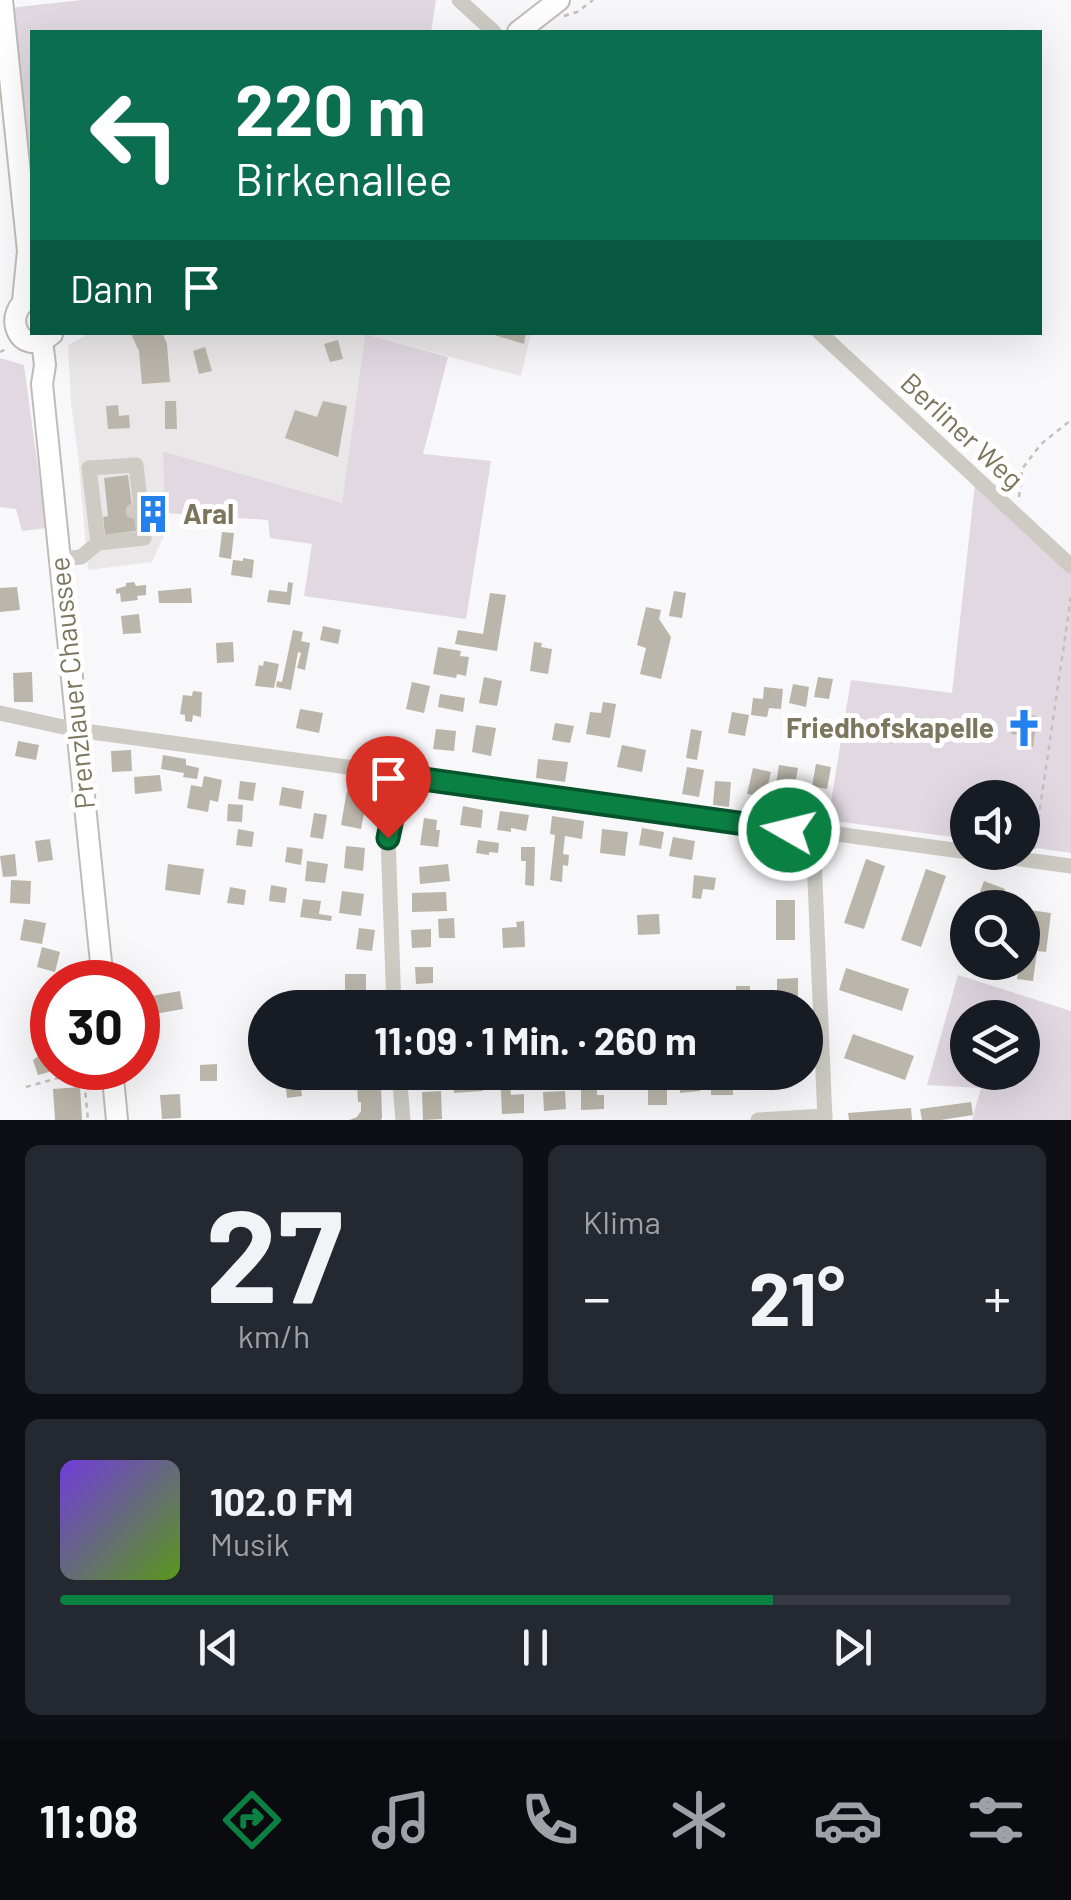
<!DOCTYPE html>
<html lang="de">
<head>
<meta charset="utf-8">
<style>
	:root { --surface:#171b24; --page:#242831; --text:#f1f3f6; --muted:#9ea1a6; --line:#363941; --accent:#0b8043 }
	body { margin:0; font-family:Barlow,sans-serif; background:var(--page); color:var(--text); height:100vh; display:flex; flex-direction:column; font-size:38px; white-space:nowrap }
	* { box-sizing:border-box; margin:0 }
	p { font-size:32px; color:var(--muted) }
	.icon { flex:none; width:55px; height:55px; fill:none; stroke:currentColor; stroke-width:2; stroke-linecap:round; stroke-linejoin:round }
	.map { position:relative; height:1120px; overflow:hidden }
	.details { display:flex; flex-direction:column; gap:25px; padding:25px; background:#0d0f14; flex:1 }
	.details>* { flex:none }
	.top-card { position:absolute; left:30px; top:30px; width:1012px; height:305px; border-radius:0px; box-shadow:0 10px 40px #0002; background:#0b6e4f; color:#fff; overflow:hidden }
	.controls { position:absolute; left:950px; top:780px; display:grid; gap:20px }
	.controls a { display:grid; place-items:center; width:90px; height:90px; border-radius:50%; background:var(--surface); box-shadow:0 10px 40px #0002; font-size:50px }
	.speed { position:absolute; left:30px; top:960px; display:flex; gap:20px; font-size:50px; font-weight:700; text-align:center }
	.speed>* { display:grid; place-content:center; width:130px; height:130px; border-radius:50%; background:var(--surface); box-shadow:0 10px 40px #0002; line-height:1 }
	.speed .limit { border:15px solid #d22; background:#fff; color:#111 }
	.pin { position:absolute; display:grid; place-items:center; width:85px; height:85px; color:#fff; margin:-102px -42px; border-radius:50% 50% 50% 0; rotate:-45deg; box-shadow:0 0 10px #0007 }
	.pin .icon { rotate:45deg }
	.me { position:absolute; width:110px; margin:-55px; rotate:278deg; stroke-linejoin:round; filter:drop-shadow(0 0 8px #0008) }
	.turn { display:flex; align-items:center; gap:35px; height:210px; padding:0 40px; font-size:45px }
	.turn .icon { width:130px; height:130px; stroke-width:2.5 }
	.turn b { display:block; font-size:70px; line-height:85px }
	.then { display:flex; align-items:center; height:95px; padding:0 40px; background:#0003; gap:20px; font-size:38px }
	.big { font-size:75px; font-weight:700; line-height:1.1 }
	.details .card { flex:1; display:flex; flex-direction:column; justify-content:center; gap:15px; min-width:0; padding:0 35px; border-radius:15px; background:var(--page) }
	.details .dial { align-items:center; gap:0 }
	.dial b { font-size:130px; line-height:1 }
	.song { display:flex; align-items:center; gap:30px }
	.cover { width:120px; height:120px; border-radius:15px; background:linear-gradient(135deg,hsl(260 70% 55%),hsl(90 70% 35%)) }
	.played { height:10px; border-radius:5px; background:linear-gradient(90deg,var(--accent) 75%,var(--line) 75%) }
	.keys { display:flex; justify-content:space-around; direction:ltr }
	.heat { display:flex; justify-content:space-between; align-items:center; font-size:55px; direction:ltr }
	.details .tiles { flex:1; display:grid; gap:25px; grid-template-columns:1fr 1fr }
	.card:last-child { grid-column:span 2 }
	.trip { position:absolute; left:248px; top:990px; width:575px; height:100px; border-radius:50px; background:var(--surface); box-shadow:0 10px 40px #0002; font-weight:700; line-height:100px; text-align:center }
	.menu { display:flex; height:160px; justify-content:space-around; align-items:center; background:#090b0e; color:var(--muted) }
	.menu .icon { width:70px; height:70px }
	.menu .active { color:var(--accent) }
	.menu b { font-size:45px; color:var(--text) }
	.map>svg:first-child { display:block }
	.built { fill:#e9e7e7 }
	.green { fill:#e1d8e1; fill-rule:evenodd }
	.building { fill:#bbb6ab }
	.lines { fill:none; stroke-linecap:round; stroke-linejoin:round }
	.major-casing { stroke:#bfbdb5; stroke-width:24 }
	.path { stroke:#c2c1bc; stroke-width:2.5; stroke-dasharray:5 5; stroke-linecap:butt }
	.minor { stroke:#cdcbc4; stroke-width:15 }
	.major { stroke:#fff; stroke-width:20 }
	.route-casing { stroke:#07532c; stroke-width:25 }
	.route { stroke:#0b8043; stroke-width:18 }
	.labels { text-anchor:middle; stroke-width:10; stroke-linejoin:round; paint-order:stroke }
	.street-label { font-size:28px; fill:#7d765e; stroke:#fff }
	.poi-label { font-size:28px; font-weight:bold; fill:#7d765e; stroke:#fff; text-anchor:start }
</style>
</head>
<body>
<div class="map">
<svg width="1071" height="1120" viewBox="0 0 1071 1120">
	<rect width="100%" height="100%" fill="#f8f7f9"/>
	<!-- built -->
	<path class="built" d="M92,332L531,333L521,376L365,334L342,503L164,451L166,531L152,562L88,570L78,455L71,403L68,345Z"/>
	<!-- green -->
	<g class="green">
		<path d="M82,0H436L431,32H32V222L9,8Z"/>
		<path d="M365,334L448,357L423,454L491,461L466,619L304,596L312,544L270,538L268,520L165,513L163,451L342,503Z"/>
		<path d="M0,358L24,365L46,528L22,531L16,509L0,507Z"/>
		<path d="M975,484L1071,571V853L1023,846L1022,798H968L967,839L828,820L851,680L952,693Z"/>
		<path d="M958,975L1071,1011V1120H972L981,1088L927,1085ZM968,1018H1022V1072H968Z"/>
	</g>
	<!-- building -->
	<g class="building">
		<path d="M130,332H162L167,344L170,382L142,384L139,351Z"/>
		<path d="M485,332H526L524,344Z"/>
		<path d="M338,340L343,359L330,362L324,344Z"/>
		<path d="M205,347L212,371L199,374L193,351Z"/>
		<path d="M165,401H176L177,429H165Z"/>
		<path d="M323,401L347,406L338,457L285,438L295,410L317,417Z"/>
		<path d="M118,405L119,416L129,415L130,428L108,429L106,406Z"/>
		<path d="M128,475L133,514L142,530L105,535L103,517L108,516L104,478Z"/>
		<path d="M222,532L234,533L231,559L219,557Z"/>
		<path d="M243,558L254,560L252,578L231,575L233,560L243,561Z"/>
		<path d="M134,582L136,586L146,585V595L137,596L138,600L121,602L120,593L116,594V589L126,586V583Z"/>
		<path d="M288,582L293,583L290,605L267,602L269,590L287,592Z"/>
		<path d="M17,587L20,610L0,612V588Z"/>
		<path d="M191,588L192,603H159L158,591Z"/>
		<path d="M674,591L686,593L682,618L669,616Z"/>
		<path d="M490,593L506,595L497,651L455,644L458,630L483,634Z"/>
		<path d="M646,607L661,610L659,619L671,637L661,679L640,674L646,648L637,645Z"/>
		<path d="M139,614L141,633L123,634L121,616Z"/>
		<path d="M323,626L341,630L338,644L320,640Z"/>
		<path d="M293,630L303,632L301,641L310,643L305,670L297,668L301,653L298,652L291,690L276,687L277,681L282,682Z"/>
		<path d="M233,642L234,662L217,663L216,643Z"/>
		<path d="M534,642L542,643L541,647L552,649L548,674L530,671Z"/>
		<path d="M438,647L461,651L460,656L469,657L466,676L457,674L456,678L433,674Z"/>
		<path d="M264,661L279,664L274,688L255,686L259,665L263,666Z"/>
		<path d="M32,672L33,702H14L13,673Z"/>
		<path d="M484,677L502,681L497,706L479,703Z"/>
		<path d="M818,677L833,679L829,699L814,697Z"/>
		<path d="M412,682L430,686L424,713L406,709Z"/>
		<path d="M793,684L809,687L806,707L789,703Z"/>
		<path d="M764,687L783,689L781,709L769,708L767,717L751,715L753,698L763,699Z"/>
		<path d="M193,691L202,692L201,717L193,715L192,722L185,721V715L180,714L183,695L192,696Z"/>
		<path d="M440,694L465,698L463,712L438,707Z"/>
		<path d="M603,702L616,704L610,738L586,734L590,712L601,713Z"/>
		<path d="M300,709L323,713L319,733L296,728Z"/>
		<path d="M732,712L749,715L745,736L728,733Z"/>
		<path d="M1023,714L1037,716L1033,747L1018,745L1020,735L1011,734L1013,721L1021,722Z"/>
		<path d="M555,723L574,726L570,743L552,740Z"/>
		<path d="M476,725L496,728L491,756L472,752Z"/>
		<path d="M436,729L456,731L454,751L433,749Z"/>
		<path d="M691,729L702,731L697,760L686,758Z"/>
		<path d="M18,741L39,745L36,760L15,756Z"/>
		<path d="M622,745L646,750L642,772L617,767Z"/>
		<path d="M131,750L132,771L112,772L111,751Z"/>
		<path d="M163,755L186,759V765L199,768L197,779L183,777L184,773L161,769Z"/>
		<path d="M538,759L568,762L565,782L536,778Z"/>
		<path d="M816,764L831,767L827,789L812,786Z"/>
		<path d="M779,765L798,768L792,800L774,797Z"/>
		<path d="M687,767L704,770L699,797L682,794Z"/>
		<path d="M753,768L771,772L765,797L747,794Z"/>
		<path d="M160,775L162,791L135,794L134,777Z"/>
		<path d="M204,776L222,780L218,802L210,800L208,812L187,808L191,785L202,787Z"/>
		<path d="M240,781L256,783L253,801L238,799Z"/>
		<path d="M715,781L731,782L729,807L713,805Z"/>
		<path d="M282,787L304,791L301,809L279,805Z"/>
		<path d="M347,790L368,794L361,829L341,825Z"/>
		<path d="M228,804L243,805L242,822L227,821Z"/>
		<path d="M463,806L483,810L481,828L460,825Z"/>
		<path d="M500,811L529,815L526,831L511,828V832L497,830Z"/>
		<path d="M314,813L327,815L323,839L310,837Z"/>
		<path d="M552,816L584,821L582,839L565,836L563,854L569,855L568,866L563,865L562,882L550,880L555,835L550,834Z"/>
		<path d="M424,818L437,820L436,830H440L438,847L420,845Z"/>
		<path d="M642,828L664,832L661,849L639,845Z"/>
		<path d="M238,829L254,832L252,847L236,845Z"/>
		<path d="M602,829L628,832L625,856L600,853Z"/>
		<path d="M673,837L695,841L692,860L669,856Z"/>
		<path d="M50,839L53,860L38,862L35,841Z"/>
		<path d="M478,840L499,843L498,853L489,852V855L476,853Z"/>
		<path d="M346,846L365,848L363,871L344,868Z"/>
		<path d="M287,847L303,849L301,865L285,862Z"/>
		<path d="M521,847H535L534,886L525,885L526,861H521Z"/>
		<path d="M775,850H792L791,872H775Z"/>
		<path d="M15,854L17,876L3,877L0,856Z"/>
		<path d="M866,859L885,866L864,929L844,923Z"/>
		<path d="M307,861L328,864L325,883L305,881Z"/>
		<path d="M168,864L204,869L200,895L165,890Z"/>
		<path d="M448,864L450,881L420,884L419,867Z"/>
		<path d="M926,869L946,876L921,947L901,940Z"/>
		<path d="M694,875L716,878L714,890L703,889L701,899L692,898Z"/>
		<path d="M11,880L31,881L30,904L10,903Z"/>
		<path d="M984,881L1005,889L998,908H974Z"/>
		<path d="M271,885L287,888L285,903L269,901Z"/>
		<path d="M230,887L246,890L244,905L227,903Z"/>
		<path d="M342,891L364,894L361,916L339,913Z"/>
		<path d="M446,892L447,911L412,912V893Z"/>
		<path d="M303,899L321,901L319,914L332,916L331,921L300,917Z"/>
		<rect x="776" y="900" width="19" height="40"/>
		<path d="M1022,909L1051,913L1046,952L1037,951L1033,981L1017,979L1020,962H1022Z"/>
		<path d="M659,914L660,934L638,935L637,915Z"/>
		<path d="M454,918L455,938H439L438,919Z"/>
		<path d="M24,919L46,923L42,944L20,940Z"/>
		<path d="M524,921L525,947L503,948L502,928L517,927L516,922Z"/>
		<path d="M359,928L375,930L372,951L356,949Z"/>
		<path d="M431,929V947L412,948L411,930Z"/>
		<path d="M42,947L60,952L55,972L37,967Z"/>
		<path d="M415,967H433V983L416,984Z"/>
		<path d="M846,968L909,989L902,1011L839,990Z"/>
		<path d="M345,974H366V996L345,997Z"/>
		<path d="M798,978V1000H777V979Z"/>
		<rect x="736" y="986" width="14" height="18"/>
		<path d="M180,991L183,1009L149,1015L146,997Z"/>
		<path d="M853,1034L914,1056L905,1080L844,1058Z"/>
		<path d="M52,1046V1068L60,1069L38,1075L33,1060Z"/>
		<path d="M217,1064V1081H200V1065Z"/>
		<path d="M453,1072H482L483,1091L454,1093Z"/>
		<path d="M500,1072H516V1078L510,1079L511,1095L524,1094V1113L502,1114Z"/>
		<path d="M679,1072H699L700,1091L680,1093Z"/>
		<rect x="711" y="1076" width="22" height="19"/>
		<path d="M300,1079L302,1096L287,1098L285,1080Z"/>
		<path d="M381,1083L382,1118L381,1120H349L357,1117L361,1111V1102H358L357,1084Z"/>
		<path d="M581,1083H597V1095H604V1109L581,1110Z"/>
		<path d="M80,1087L82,1120H55L53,1089Z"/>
		<rect x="648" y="1088" width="19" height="17"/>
		<path d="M441,1091L442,1119L423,1120L422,1092Z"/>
		<path d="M565,1091L566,1109L544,1111L543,1092Z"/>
		<path d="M180,1094L181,1118L162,1119L160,1095Z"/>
		<path d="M971,1102L973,1115L941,1120H922L920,1109Z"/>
		<path d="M911,1108L912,1120H849L848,1113Z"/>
	</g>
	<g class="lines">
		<!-- major casing -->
		<g class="major-casing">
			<g id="major">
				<path d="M2,0L28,251L23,301"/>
				<path d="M518,32L559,0"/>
				<path d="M32,298C0,309 18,362 52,334"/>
				<path d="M42,341L45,365L42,384L103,982"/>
				<path d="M112,1068L117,1120"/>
			</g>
		</g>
		<!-- path -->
		<g class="path">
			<path d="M564,16L577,12L593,0"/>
			<path d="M0,352L6,349"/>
			<path d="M1019,497L1022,469L1041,444L1071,420"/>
			<path d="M1034,849L1071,597"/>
			<path d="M77,1068L76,1073L80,1079H84L88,1120"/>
			<path d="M26,1087L76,1073"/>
		</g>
		<!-- minor -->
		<g class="minor">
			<path d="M459,0L494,32"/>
			<path d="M819,332L1071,566"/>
			<path d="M133,511L141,510L144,538L98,543L89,468L136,465L141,510"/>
			<path d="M59,559L81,557L98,543"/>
			<path d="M0,713L77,730L968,852"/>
			<path d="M388,774L392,819L388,837L394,1008"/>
			<path d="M813,833L825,1120"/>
			<path d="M968,852L1071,866"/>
			<path d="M399,1072L403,1120"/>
			<path d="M758,1120L825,1116"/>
		</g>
		<!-- major -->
		<use href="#major" class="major"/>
	</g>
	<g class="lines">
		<!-- route casing -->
		<g class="route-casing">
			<path id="route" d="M388,838L392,819L388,774L789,830"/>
		</g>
		<!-- route -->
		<use href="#route" class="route"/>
	</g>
	<!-- icons -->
	<defs>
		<g id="building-bare" transform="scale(3)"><path d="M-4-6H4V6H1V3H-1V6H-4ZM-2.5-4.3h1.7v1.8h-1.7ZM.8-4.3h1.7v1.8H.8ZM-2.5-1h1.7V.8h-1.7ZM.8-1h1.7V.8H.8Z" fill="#2480ec" stroke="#fff" stroke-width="2.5" paint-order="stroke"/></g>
		<g id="church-bare" transform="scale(3)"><path d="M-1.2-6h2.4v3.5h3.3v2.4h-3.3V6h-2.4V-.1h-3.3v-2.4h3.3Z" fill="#2480ec" stroke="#fff" stroke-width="2.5" paint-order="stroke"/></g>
	</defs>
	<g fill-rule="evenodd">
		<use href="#building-bare" x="153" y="514"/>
		<use href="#church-bare" x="1024" y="728"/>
	</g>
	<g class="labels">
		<!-- street labels -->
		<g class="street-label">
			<text transform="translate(962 431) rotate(43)" y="10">Berliner Weg</text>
			<text transform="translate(72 683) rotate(-96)" y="10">Prenzlauer Chaussee</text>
		</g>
		<!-- poi labels -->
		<g class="poi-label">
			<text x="183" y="524">Aral</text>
			<text x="994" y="738" text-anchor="end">Friedhofskapelle</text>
		</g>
	</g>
</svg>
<div class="controls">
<a><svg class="icon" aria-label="sound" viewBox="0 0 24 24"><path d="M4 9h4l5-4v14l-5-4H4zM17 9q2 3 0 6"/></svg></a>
<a><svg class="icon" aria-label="search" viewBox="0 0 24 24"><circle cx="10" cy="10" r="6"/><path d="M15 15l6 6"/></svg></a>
<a><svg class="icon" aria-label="layers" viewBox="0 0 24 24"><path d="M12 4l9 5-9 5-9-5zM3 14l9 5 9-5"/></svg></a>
</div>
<div class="speed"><div class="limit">30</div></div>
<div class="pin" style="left:388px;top:838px;background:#d93025"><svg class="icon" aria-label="arrive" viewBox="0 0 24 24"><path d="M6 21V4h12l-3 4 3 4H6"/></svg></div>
<svg class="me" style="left:789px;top:830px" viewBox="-20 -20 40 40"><circle r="17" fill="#0b8043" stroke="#fff" stroke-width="3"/><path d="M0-11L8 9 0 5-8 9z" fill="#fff"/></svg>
<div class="trip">11:09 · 1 Min. · 260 m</div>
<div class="top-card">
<div class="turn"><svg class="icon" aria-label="left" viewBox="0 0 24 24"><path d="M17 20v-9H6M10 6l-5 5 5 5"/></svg><div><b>220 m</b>Birkenallee</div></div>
<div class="then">Dann<svg class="icon" aria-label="arrive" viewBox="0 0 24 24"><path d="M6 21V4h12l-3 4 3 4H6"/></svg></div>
</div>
</div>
<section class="details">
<div class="tiles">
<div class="card dial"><b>27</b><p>km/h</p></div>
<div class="card"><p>Klima</p>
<div class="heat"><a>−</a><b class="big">21°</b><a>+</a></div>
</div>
<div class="card">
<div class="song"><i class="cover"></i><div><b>102.0 FM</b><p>Musik</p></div></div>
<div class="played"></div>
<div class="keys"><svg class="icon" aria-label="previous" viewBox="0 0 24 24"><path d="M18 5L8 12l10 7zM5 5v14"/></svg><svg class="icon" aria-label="pause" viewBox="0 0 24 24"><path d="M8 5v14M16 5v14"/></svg><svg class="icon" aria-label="next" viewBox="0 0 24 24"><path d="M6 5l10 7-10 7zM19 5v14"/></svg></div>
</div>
</div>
</section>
<nav class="menu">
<b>11:08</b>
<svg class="icon active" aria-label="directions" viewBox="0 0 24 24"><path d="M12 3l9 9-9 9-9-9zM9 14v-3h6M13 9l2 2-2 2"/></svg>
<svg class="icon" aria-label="music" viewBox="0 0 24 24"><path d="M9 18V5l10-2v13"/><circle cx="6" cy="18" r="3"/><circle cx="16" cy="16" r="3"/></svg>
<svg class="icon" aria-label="phone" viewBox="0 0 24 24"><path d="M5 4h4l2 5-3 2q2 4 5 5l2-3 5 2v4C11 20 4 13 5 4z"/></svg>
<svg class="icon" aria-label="climate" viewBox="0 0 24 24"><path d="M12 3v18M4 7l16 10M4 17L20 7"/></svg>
<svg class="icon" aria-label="car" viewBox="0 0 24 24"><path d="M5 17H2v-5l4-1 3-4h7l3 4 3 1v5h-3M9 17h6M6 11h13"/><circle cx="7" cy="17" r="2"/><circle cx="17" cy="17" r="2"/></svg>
<svg class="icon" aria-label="filters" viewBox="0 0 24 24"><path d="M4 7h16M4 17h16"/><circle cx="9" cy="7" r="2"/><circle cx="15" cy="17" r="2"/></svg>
</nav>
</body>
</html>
